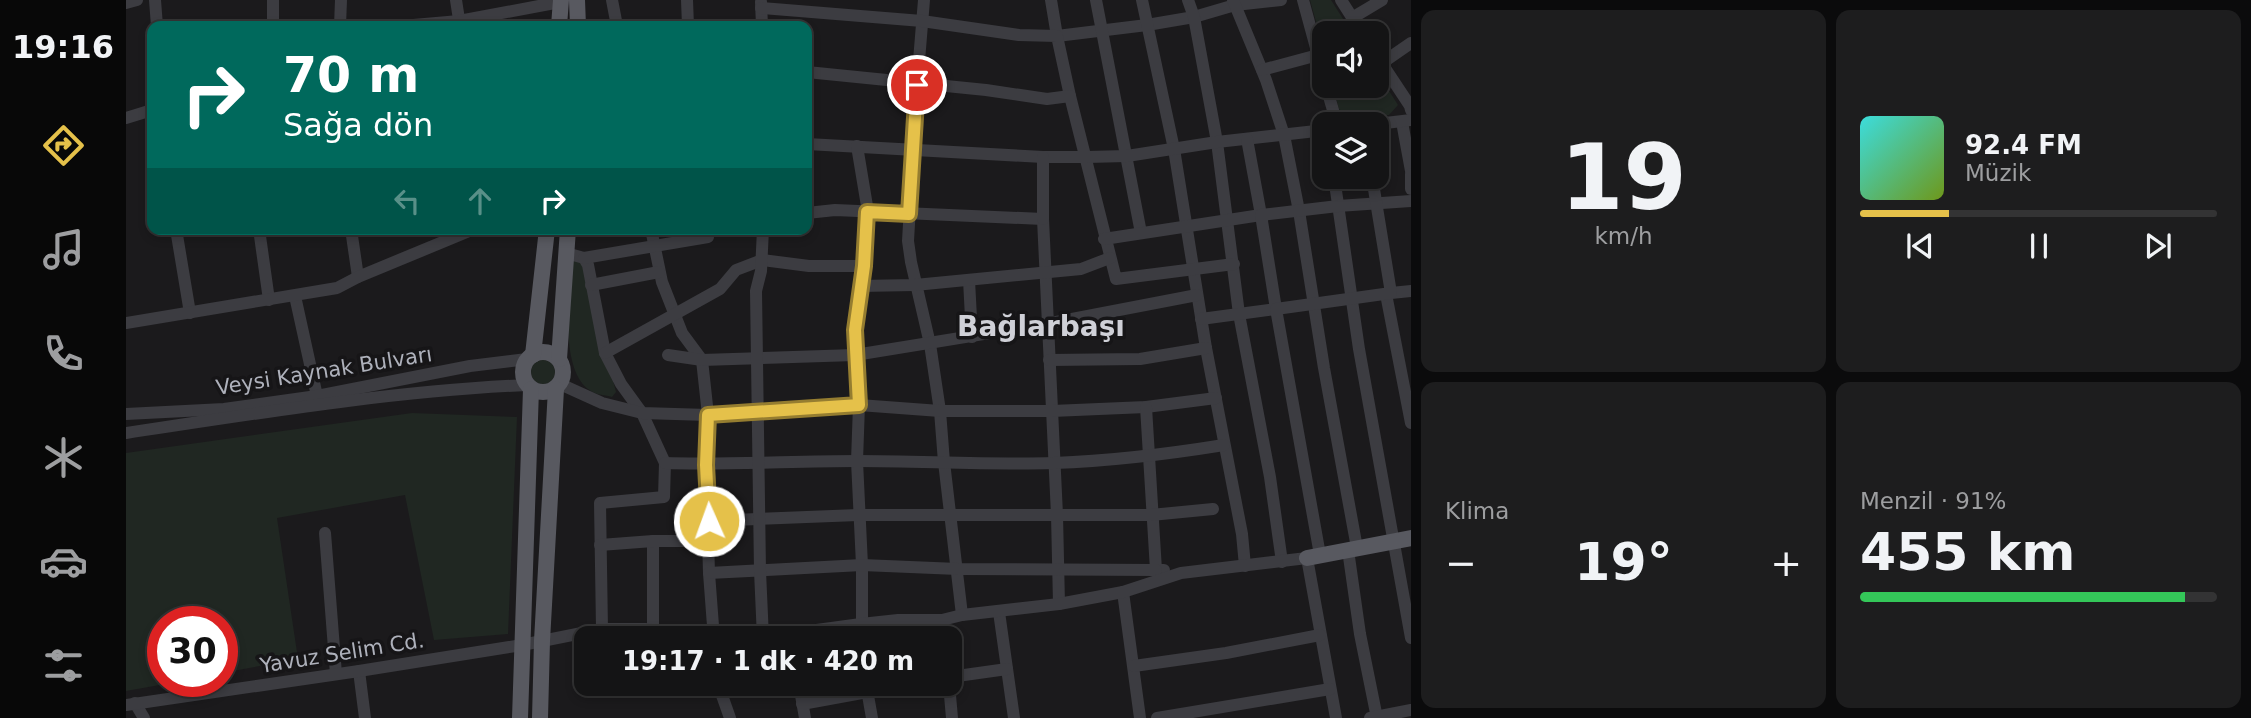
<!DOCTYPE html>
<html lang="tr">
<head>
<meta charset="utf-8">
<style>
	:root { --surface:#141415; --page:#1d1d1e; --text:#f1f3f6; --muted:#9d9ea0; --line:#333334; --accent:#e5c14a }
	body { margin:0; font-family:"DejaVu Sans",sans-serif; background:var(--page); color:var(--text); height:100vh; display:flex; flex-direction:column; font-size:26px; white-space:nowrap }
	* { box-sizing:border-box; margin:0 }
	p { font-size:23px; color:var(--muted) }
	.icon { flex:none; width:38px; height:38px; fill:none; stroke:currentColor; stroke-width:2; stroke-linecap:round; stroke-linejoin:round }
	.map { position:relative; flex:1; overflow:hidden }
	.sheet { display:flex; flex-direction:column; gap:10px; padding:10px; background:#0b0b0c; width:840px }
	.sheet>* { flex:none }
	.top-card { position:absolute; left:21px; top:21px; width:665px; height:214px; border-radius:14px; box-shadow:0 4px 10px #0003,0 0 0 2px var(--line); background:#00695c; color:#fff; overflow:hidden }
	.controls { position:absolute; left:1186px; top:21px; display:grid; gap:14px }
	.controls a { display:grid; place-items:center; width:77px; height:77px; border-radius:14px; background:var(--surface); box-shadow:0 4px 10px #0003,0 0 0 2px var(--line); font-size:35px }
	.speed { position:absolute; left:21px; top:606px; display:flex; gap:14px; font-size:35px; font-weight:700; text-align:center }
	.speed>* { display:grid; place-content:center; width:91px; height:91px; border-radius:50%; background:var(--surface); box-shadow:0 4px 10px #0003,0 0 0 2px var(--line); line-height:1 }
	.speed .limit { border:10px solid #d22; background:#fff; color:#111 }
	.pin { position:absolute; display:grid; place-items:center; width:60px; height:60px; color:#fff; margin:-30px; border:4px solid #fff; border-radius:50%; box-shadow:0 2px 7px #0007 }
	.me { position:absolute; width:77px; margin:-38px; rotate:358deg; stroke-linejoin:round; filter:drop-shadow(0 0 5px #0008) }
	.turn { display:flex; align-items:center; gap:24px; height:147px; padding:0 21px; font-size:32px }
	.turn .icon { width:91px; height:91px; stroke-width:2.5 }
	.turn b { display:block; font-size:49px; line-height:60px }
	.lanes { display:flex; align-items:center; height:66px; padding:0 21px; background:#0003; justify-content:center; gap:35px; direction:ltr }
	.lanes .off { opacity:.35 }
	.big { font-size:52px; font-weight:800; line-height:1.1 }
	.sheet .widget { flex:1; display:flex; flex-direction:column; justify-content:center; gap:10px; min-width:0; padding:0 24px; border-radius:14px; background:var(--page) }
	.sheet .dial { align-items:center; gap:0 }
	.dial b { font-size:91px; line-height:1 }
	.song { display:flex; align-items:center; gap:21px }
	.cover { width:84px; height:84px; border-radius:10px; background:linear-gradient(135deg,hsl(180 70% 55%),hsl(80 70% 35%)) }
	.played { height:7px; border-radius:4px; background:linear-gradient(90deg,var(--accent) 25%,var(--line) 25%) }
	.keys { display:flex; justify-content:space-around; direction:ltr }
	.heat { display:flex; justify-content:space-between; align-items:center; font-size:38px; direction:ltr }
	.charge { height:10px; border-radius:5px; background:linear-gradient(90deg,#34c759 91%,var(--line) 0) }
	.sheet .tiles { flex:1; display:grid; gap:10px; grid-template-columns:repeat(2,1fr) }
	.trip { position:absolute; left:448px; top:626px; width:388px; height:70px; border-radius:14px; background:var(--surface); box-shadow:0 4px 10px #0003,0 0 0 2px var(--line); font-weight:800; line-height:70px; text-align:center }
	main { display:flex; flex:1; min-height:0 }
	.tab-bar { display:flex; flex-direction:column; width:126px; justify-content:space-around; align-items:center; background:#080808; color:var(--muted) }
	.tab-bar .icon { width:49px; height:49px }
	.tab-bar .active { color:var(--accent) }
	.tab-bar b { font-size:32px; color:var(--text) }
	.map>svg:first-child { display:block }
	.green { fill:#202722 }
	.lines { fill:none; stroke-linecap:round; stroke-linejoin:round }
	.minor { stroke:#3c3c41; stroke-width:12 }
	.major { stroke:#585960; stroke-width:16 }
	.route-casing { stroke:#957d30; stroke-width:18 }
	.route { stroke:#e5c14a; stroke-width:12 }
	.labels { text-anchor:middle; stroke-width:7; stroke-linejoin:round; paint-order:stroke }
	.street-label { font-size:21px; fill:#aeb1bb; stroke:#161517 }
	.district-label { font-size:28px; font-weight:bold; fill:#cfd0d7; stroke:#161517 }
</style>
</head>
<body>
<main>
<nav class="tab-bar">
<b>19:16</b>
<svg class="icon active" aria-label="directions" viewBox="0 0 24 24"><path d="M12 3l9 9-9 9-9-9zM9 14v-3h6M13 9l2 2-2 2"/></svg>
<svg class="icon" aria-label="music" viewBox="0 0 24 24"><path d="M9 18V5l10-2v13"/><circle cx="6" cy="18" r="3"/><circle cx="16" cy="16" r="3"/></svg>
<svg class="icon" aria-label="phone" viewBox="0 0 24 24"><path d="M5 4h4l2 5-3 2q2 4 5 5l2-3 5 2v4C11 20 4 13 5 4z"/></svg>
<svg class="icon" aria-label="climate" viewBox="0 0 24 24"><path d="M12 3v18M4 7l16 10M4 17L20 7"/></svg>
<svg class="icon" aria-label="car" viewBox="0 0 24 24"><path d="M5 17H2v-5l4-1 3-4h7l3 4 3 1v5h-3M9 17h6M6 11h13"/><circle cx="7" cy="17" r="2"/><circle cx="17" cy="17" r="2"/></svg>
<svg class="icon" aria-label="filters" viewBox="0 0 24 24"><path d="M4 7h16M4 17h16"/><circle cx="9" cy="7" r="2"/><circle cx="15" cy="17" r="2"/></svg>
</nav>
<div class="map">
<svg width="1285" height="718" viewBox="0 0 1285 718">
	<rect width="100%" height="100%" fill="#1b1a1c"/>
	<!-- green -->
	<g class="green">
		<path d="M1184,0H1205L1226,33H1199V54Z"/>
		<path d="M1251,72L1272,105L1263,115L1223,117L1213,109L1207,86H1251Z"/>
		<path d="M445,260L457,261L490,392L486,397C480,395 470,395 465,391C433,372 443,293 445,260Z"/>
		<circle cx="417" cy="372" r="12"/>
		<path d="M286,413L391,417L382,634L308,640L279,495L151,518L172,659L96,673V621H37V681H56L0,691V453Z"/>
	</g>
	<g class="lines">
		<!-- minor -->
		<g class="minor">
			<path d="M29,0L31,26"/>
			<path d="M147,0V26"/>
			<path d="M330,0L334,26"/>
			<path d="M486,0L491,26"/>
			<path d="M561,0L562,26"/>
			<path d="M798,0L791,85L782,241L785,262L804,344L814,411L818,462L836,615"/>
			<path d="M925,0L931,36L1021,25L1068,17L1109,5L1155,0"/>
			<path d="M970,0L1015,233"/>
			<path d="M1016,0L1048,149L1080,348L1116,534L1119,566"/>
			<path d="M1062,0L1068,17L1091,142L1113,314L1144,477L1156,562"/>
			<path d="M1107,0L1140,80L1158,135L1173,211L1198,368L1231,548"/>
			<path d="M1177,0L1199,81"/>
			<path d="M1215,0L1236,33"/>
			<path d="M635,2L636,26"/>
			<path d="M0,3L11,0"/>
			<path d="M635,8L796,21L893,35L931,36L944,96"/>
			<path d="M1226,18L1256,0"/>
			<path d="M214,26L215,0"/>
			<path d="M276,26L333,21L434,2"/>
			<path d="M1251,56L1284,106L1285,110"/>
			<path d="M1256,63L1285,43"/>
			<path d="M1136,70L1192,55"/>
			<path d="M681,72L860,90L921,99L944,96L990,279L1108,264"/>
			<path d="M1200,86L1211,124"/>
			<path d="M0,118L26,110"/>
			<path d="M1276,122L1285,171"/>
			<path d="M1251,124L1285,120"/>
			<path d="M681,144L917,157H961L1001,156L1091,142L1199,130"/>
			<path d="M731,146L742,212L738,266L729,330L733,405L731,461L736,565V639"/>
			<path d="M1285,174V189"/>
			<path d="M1208,177L1233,349L1285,638"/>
			<path d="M681,213L709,210L917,219L931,515L933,604"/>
			<path d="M917,219V157"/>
			<path d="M50,229L64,313"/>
			<path d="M133,229L143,300"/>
			<path d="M225,229L232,277"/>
			<path d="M525,229L536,282L556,333L576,360L582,415L580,465L583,573L588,639"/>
			<path d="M978,239L1135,215L1121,139"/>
			<path d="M440,253L458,258L462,265L479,353L495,384L516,413L539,463L538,497L474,503L476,629"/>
			<path d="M458,258L582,237"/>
			<path d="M843,280L846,337"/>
			<path d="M465,285L533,272"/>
			<path d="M733,286L789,285L955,269L984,258"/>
			<path d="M1265,293L1285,291"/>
			<path d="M1260,294L1285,423"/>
			<path d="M169,296L191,396"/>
			<path d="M1075,319L1150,309L1135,215L1212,206L1285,201"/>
			<path d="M0,323L211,288L232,277L348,229"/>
			<path d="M479,353L594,289L610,270L636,260L683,266H738"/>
			<path d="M542,355L576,360L729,355L920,324L1071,295"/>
			<path d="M923,360L1014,359L1080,348"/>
			<path d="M434,384L476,403L516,413L582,415L733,405L814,411H926L1020,407L1090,398"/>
			<path d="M1020,407L1030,570H1038"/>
			<path d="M0,414L98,409L191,396L344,366L401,359"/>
			<path d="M0,433C133,413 266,391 401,385"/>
			<path d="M539,463C602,465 667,461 731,461C796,461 863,465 928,463C985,461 1042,454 1098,445"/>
			<path d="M583,521L732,515H1025L1087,509"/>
			<path d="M199,533L210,674"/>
			<path d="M527,541V630"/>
			<path d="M474,545L527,541H582"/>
			<path d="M1222,550L1234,634L1251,718"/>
			<path d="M1194,555L1150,309L1265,293L1246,177"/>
			<path d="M583,573L736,565L832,569L1030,570"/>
			<path d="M997,592L1014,718"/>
			<path d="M873,612L888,718"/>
			<path d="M816,620L818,639"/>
			<path d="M637,638L634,571L630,291L635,271L637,229"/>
			<path d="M623,639L735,624L772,620H816L836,615L933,604L997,592L1055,573L1181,558L1210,718"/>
			<path d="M1008,666L1100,653L1194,635"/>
			<path d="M233,671L239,718"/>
			<path d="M824,677L881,669"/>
			<path d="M592,684L604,718"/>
			<path d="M673,684L679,718"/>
			<path d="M740,684L746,718"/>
			<path d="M823,684L826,718"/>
			<path d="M9,703L18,718"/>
			<path d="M676,704L785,684"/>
			<path d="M0,705L233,671L396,645L476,629H519L575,639"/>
			<path d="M1031,718L1204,689"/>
			<path d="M1244,718L1285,710"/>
		</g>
		<!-- major -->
		<g class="major">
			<path d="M451,0L452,26"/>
			<path d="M433,26L435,0"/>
			<circle cx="417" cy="372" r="20"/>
			<path d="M407,355L421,229"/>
			<path d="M433,359L442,229"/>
			<path d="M1181,558L1285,538"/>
			<path d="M394,718L405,389"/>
			<path d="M414,718L416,641L430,389"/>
		</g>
	</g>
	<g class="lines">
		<!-- route casing -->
		<g class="route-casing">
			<path id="route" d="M583,521L580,465L582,415L733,405L729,330L738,266L741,212L783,214L791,85"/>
		</g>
		<!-- route -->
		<use href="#route" class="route"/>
	</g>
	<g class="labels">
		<!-- street labels -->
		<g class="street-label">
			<text transform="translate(198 371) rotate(-9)" y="7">Veysi Kaynak Bulvarı</text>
			<text transform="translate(216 653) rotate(-9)" y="7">Yavuz Selim Cd.</text>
		</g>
		<!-- district labels -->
		<g class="district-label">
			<text x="915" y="336">Bağlarbaşı</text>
		</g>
	</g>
</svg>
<div class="controls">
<a><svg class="icon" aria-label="sound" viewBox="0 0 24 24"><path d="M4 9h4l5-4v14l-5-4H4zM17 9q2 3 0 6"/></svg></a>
<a><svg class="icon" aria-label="layers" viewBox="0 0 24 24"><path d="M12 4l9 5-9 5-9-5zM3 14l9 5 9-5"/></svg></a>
</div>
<div class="speed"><div class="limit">30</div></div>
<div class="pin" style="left:791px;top:85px;background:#d93025"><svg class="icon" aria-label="arrive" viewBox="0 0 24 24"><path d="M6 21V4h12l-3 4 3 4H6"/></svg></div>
<svg class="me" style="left:583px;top:521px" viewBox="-20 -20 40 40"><circle r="17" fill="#e5c14a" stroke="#fff" stroke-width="3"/><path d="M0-11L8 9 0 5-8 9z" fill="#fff"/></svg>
<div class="trip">19:17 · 1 dk · 420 m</div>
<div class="top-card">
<div class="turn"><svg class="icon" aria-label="right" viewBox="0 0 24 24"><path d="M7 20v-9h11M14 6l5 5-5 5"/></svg><div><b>70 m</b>Sağa dön</div></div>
<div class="lanes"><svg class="icon off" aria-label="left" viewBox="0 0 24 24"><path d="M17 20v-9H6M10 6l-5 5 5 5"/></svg><svg class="icon off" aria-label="ahead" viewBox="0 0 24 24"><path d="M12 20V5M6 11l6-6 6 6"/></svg><svg class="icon" aria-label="right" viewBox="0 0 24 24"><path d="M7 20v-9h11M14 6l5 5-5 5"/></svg></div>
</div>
</div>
<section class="sheet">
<div class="tiles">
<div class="widget dial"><b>19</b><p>km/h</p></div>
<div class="widget">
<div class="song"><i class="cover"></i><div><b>92.4 FM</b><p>Müzik</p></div></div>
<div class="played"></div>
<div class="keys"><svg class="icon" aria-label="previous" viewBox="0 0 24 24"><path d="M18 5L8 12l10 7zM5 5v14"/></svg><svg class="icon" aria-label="pause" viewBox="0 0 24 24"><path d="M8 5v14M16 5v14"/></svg><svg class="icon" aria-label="next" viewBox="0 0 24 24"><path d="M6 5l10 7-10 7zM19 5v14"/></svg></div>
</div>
<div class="widget"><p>Klima</p>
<div class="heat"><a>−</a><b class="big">19°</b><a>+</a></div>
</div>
<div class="widget"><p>Menzil · 91%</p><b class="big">455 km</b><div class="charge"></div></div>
</div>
</section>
</main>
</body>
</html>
